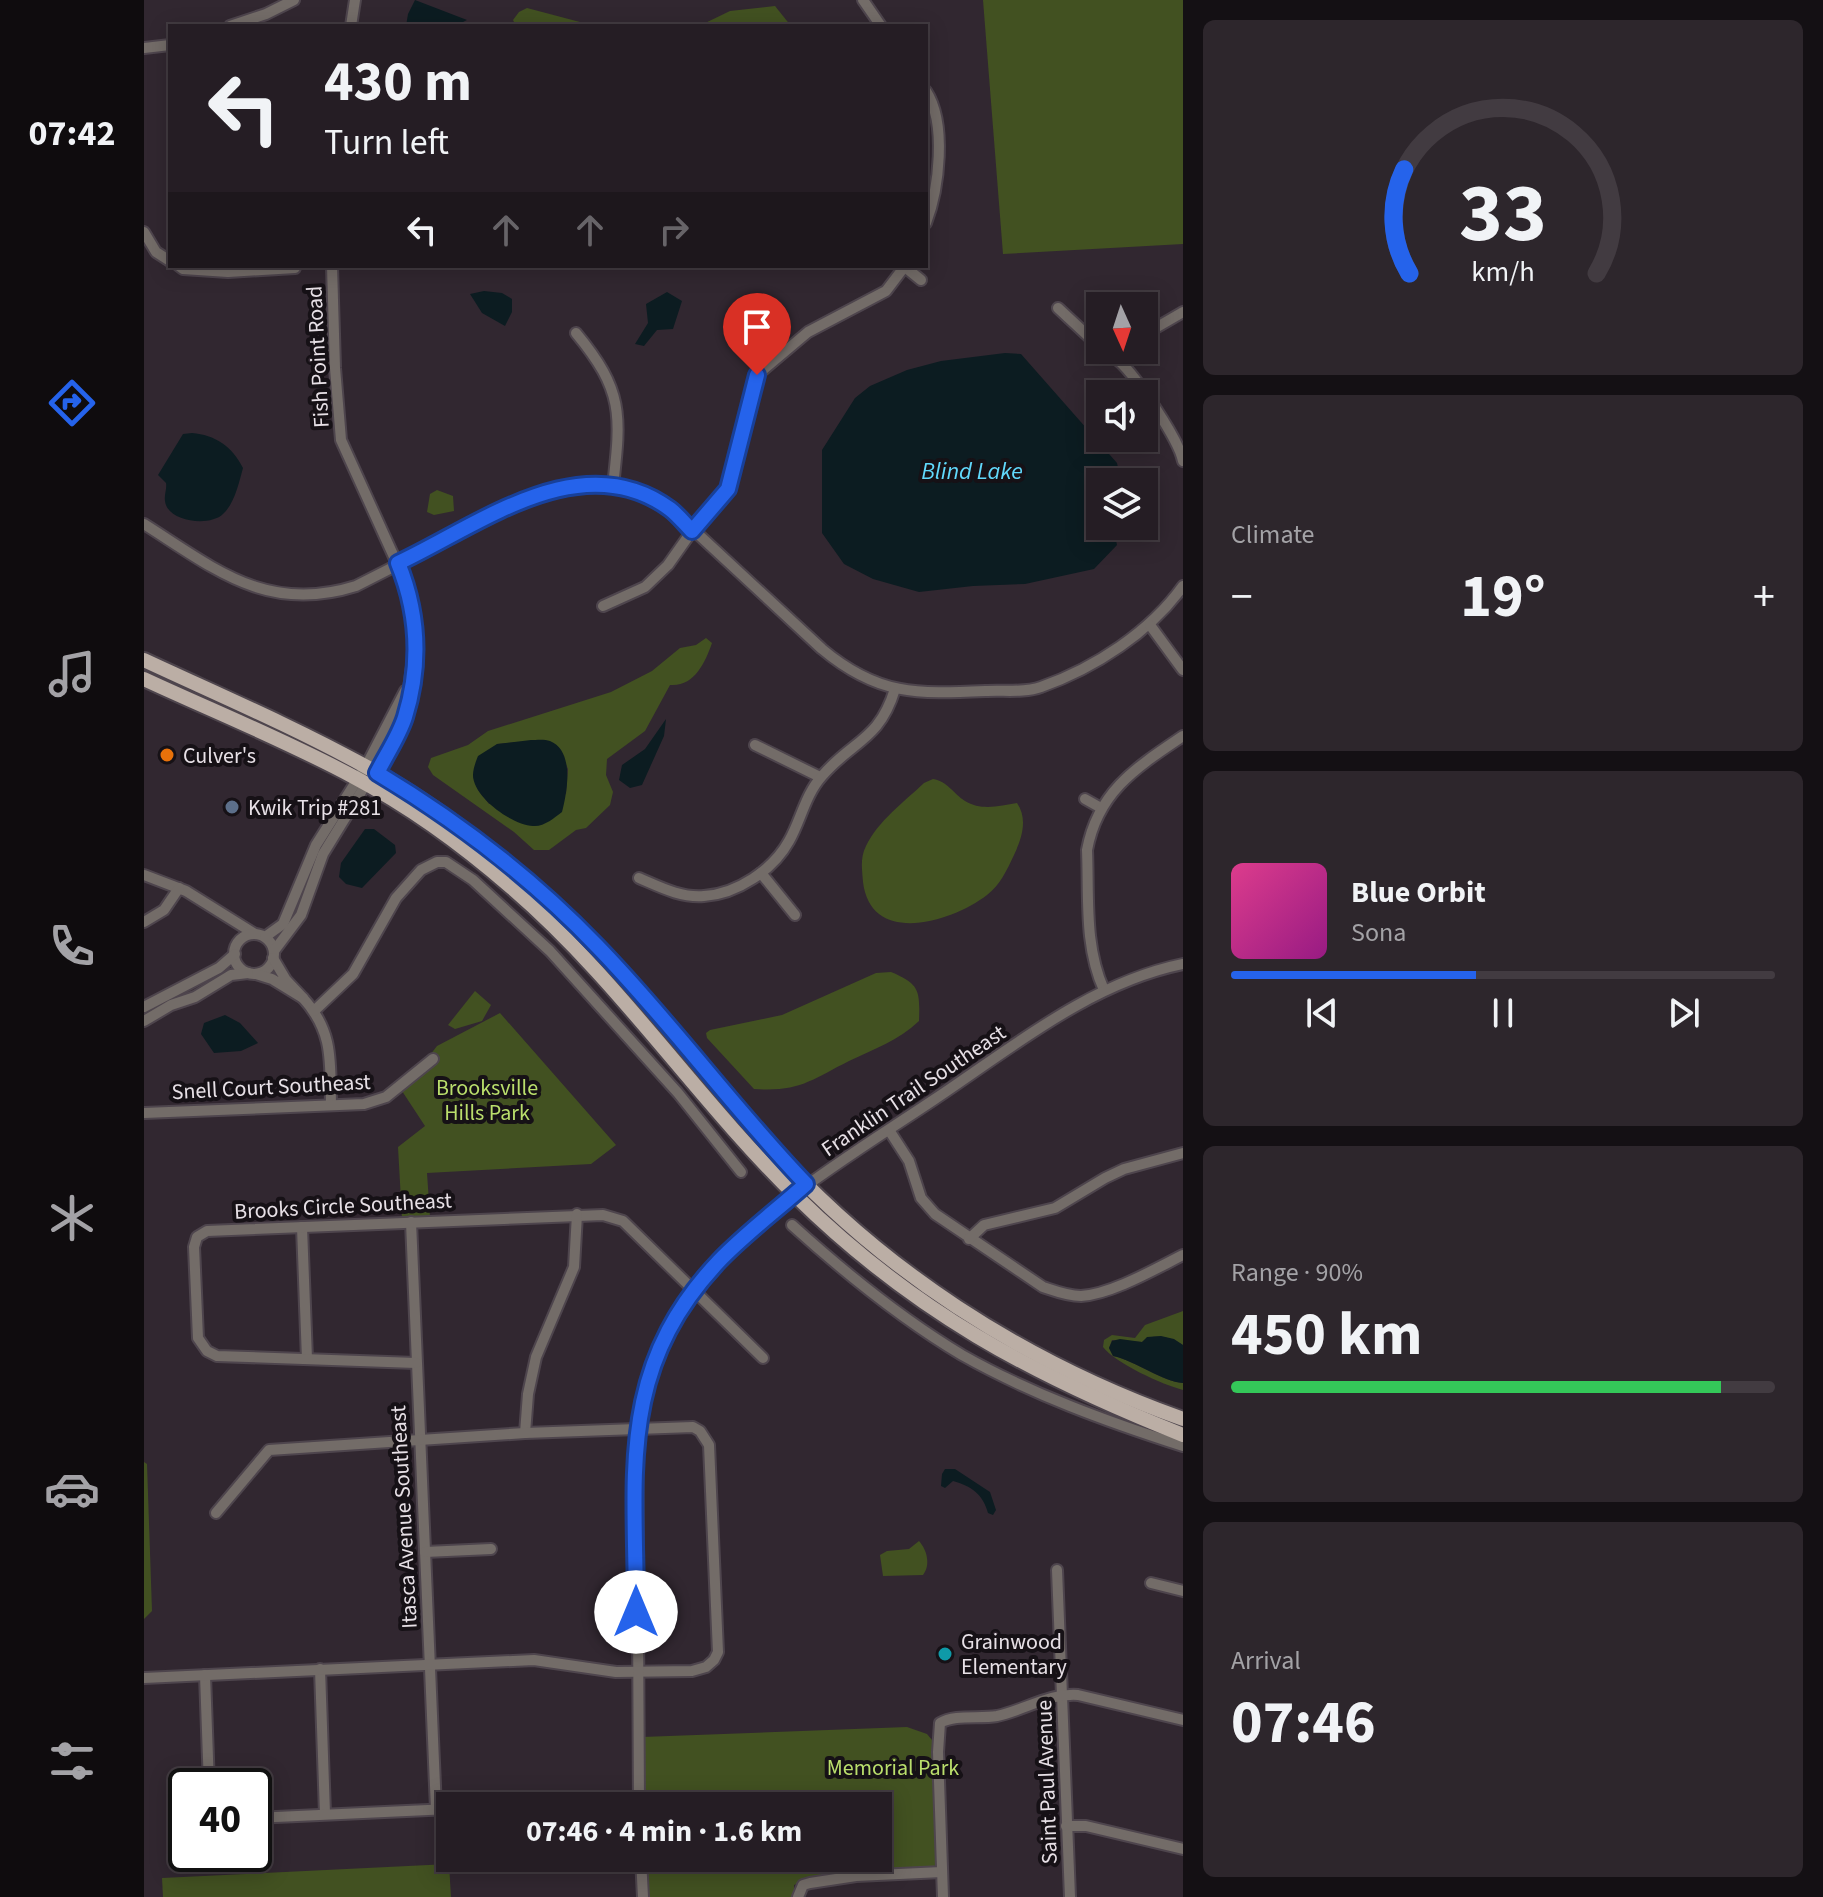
<!DOCTYPE html>
<html lang="en">
<head>
<meta charset="utf-8">
<style>
	:root { --surface:#251d24; --page:#2d262c; --text:#f1f3f6; --muted:#a3a2a6; --line:#423b41; --accent:#2563eb }
	body { margin:0; font-family:"Source Sans 3",sans-serif; background:var(--page); color:var(--text); height:100vh; display:flex; flex-direction:column; font-size:30px; white-space:nowrap }
	* { box-sizing:border-box; margin:0 }
	p { font-size:26px; color:var(--muted) }
	.icon { flex:none; width:44px; height:44px; fill:none; stroke:currentColor; stroke-width:2; stroke-linecap:round; stroke-linejoin:round }
	.map { position:relative; flex:1; overflow:hidden }
	.panel { display:flex; flex-direction:column; gap:20px; padding:20px; background:#141014; width:640px }
	.panel>* { flex:none }
	.hud { position:absolute; left:24px; top:24px; width:760px; height:244px; border-radius:0px; box-shadow:0 4px 20px #0003,0 0 0 2px var(--line); background:#251d24; color:var(--text); overflow:hidden }
	.needle { width:52px; rotate:177deg }
	.fabs { position:absolute; left:942px; top:292px; display:grid; gap:16px }
	.fabs a { display:grid; place-items:center; width:72px; height:72px; border-radius:0px; background:var(--surface); box-shadow:0 4px 20px #0003,0 0 0 2px var(--line); font-size:40px }
	.speed { position:absolute; left:24px; top:1768px; display:flex; gap:16px; font-size:40px; font-weight:700; text-align:center }
	.speed>* { display:grid; place-content:center; width:104px; height:104px; border-radius:50%; background:var(--surface); box-shadow:0 4px 20px #0003,0 0 0 2px var(--line); line-height:1 }
	.speed .limit { border:4px solid #111; border-radius:12px; background:#fff; color:#111 }
	.pin { position:absolute; display:grid; place-items:center; width:68px; height:68px; color:#fff; margin:-82px -34px; border-radius:50% 50% 50% 0; rotate:-45deg; box-shadow:0 0 8px #0007 }
	.pin .icon { rotate:45deg }
	.me { position:absolute; width:88px; margin:-44px; rotate:0deg; stroke-linejoin:round; filter:drop-shadow(0 0 6px #0008) }
	.turn { display:flex; align-items:center; gap:28px; height:168px; padding:0 24px; font-size:36px }
	.turn .icon { width:104px; height:104px; stroke-width:2.5 }
	.turn b { display:block; font-size:56px; line-height:68px }
	.lanes { display:flex; align-items:center; height:76px; padding:0 24px; background:#0003; justify-content:center; gap:40px; direction:ltr }
	.lanes .off { opacity:.35 }
	.big { font-size:60px; font-weight:700; line-height:1.1 }
	.panel .card { flex:1; display:flex; flex-direction:column; justify-content:center; gap:12px; min-width:0; padding:0 28px; border-radius:12px; background:var(--page) }
	.panel .dial { align-items:center; gap:0 }
	.dial svg { height:208px; overflow:visible; fill:none; stroke:var(--line); stroke-width:7; stroke-linecap:round; text-anchor:middle }
	.dial text { fill:var(--text); stroke:none }
	.song { display:flex; align-items:center; gap:24px }
	.cover { width:96px; height:96px; border-radius:12px; background:linear-gradient(135deg,hsl(330 70% 55%),hsl(310 70% 35%)) }
	.played { height:8px; border-radius:4px; background:linear-gradient(90deg,var(--accent) 45%,var(--line) 45%) }
	.keys { display:flex; justify-content:space-around; direction:ltr }
	.heat { display:flex; justify-content:space-between; align-items:center; font-size:44px; direction:ltr }
	.charge { height:12px; border-radius:6px; background:linear-gradient(90deg,#34c759 90%,var(--line) 0) }
	.trip { position:absolute; left:292px; top:1792px; width:456px; height:80px; border-radius:0px; background:var(--surface); box-shadow:0 4px 20px #0003,0 0 0 2px var(--line); font-weight:700; line-height:80px; text-align:center }
	main { display:flex; flex:1; min-height:0 }
	.tabs { display:flex; flex-direction:column; width:144px; justify-content:space-around; align-items:center; background:#0f0c0e; color:var(--muted) }
	.tabs .icon { width:56px; height:56px }
	.tabs .selected { color:var(--accent) }
	.tabs b { font-size:36px; color:var(--text) }
	.map>svg:first-child { display:block }
	.green { fill:#425121; fill-rule:evenodd }
	.water { fill:#0c1c21 }
	.lines { fill:none; stroke-linecap:round; stroke-linejoin:round }
	.minor-casing { stroke:#4e454d; stroke-width:14 }
	.major-casing { stroke:#4e454d; stroke-width:18 }
	.minor { stroke:#736c68; stroke-width:10 }
	.major { stroke:#bbaea5; stroke-width:14 }
	.route-casing { stroke:#184099; stroke-width:20 }
	.route { stroke:#2563eb; stroke-width:14 }
	.food-dot { fill:#e8710a; stroke:#161116; stroke-width:3 }
	.service-dot { fill:#5c6f8a; stroke:#161116; stroke-width:3 }
	.culture-dot { fill:#0f9aa8; stroke:#161116; stroke-width:3 }
	.labels { text-anchor:middle; stroke-width:8; stroke-linejoin:round; paint-order:stroke }
	.street-label { font-size:22px; fill:#e7e0e6; stroke:#161116 }
	.poi-label { font-size:22px; fill:#e7e0e6; stroke:#161116; text-anchor:start }
	.park-label { font-size:22px; fill:#bade6c; stroke:#161116 }
	.water-label { font-size:24px; font-style:italic; fill:#61d9fc; stroke:#161116 }
</style>
</head>
<body>
<main>
<nav class="tabs">
<b>07:42</b>
<svg class="icon selected" aria-label="directions" viewBox="0 0 24 24"><path d="M12 3l9 9-9 9-9-9zM9 14v-3h6M13 9l2 2-2 2"/></svg>
<svg class="icon" aria-label="music" viewBox="0 0 24 24"><path d="M9 18V5l10-2v13"/><circle cx="6" cy="18" r="3"/><circle cx="16" cy="16" r="3"/></svg>
<svg class="icon" aria-label="phone" viewBox="0 0 24 24"><path d="M5 4h4l2 5-3 2q2 4 5 5l2-3 5 2v4C11 20 4 13 5 4z"/></svg>
<svg class="icon" aria-label="climate" viewBox="0 0 24 24"><path d="M12 3v18M4 7l16 10M4 17L20 7"/></svg>
<svg class="icon" aria-label="car" viewBox="0 0 24 24"><path d="M5 17H2v-5l4-1 3-4h7l3 4 3 1v5h-3M9 17h6M6 11h13"/><circle cx="7" cy="17" r="2"/><circle cx="17" cy="17" r="2"/></svg>
<svg class="icon" aria-label="filters" viewBox="0 0 24 24"><path d="M4 7h16M4 17h16"/><circle cx="9" cy="7" r="2"/><circle cx="15" cy="17" r="2"/></svg>
</nav>
<div class="map">
<svg width="1039" height="1897" viewBox="0 0 1039 1897">
	<rect width="100%" height="100%" fill="#312730"/>
	<!-- green -->
	<g class="green">
		<path d="M839,0H1039V244L859,254Z"/>
		<path d="M631,6L647,26H555L586,11Z"/>
		<path d="M383,8L451,26H372L369,20L375,12Z"/>
		<path d="M293,490L309,496L310,511L290,515L283,512L286,494Z"/>
		<path d="M562,638L568,643C561,663 550,687 526,685L501,731L463,759L462,775L469,792L466,805L442,828L432,830L405,850H390L370,832L289,775L284,767L287,758L324,745L344,731L467,692L508,671L536,648L552,645ZM373,742L415,748L424,769L422,794L345,804L334,790L329,776L353,744Z"/>
		<path d="M789,779C803,781 810,794 821,801C837,811 856,806 873,803C884,819 878,838 870,855C863,870 856,885 843,895C808,922 727,947 719,882C718,869 716,858 722,846C734,821 760,802 780,783Z"/>
		<path d="M747,972C776,984 776,991 775,1021C754,1041 730,1049 705,1061C667,1080 656,1092 610,1089L563,1038L562,1033L566,1030L638,1015L732,973Z"/>
		<path d="M331,991L347,1005L338,1021L311,1029L304,1025Z"/>
		<path d="M356,1013L472,1145L447,1164L283,1173L286,1217L258,1218L254,1147L281,1126L258,1091L293,1046Z"/>
		<path d="M1039,1311V1345C1027,1337 1009,1332 998,1342L968,1340L965,1348L969,1356C992,1361 1019,1382 1039,1383V1390C1019,1385 971,1363 959,1347L960,1340L968,1335L991,1338L1001,1325Z"/>
		<path d="M0,1462L3,1464L8,1611L0,1619Z"/>
		<path d="M775,1541C783,1550 787,1565 779,1575L739,1576L736,1555L743,1551L765,1549Z"/>
		<path d="M763,1727L783,1734L788,1740L794,1863L788,1868L662,1880L650,1885V1897H504L501,1858H734V1806H500L498,1737Z"/>
		<path d="M305,1864L307,1897H19L18,1878Z"/>
	</g>
	<!-- water -->
	<g class="water">
		<path d="M271,0L323,20L311,26H262L264,14Z"/>
		<path d="M340,291L358,293L368,299V312L361,326L338,313L326,294Z"/>
		<path d="M523,292L538,301L529,329L513,330L500,346L491,344L504,323L502,304Z"/>
		<path d="M861,353L877,354L973,463L977,482H956V526H969L973,545L950,569L881,584L829,586L775,592L729,579L700,564L678,533V450L711,398L726,386L763,370L797,361Z"/>
		<path d="M48,433C71,435 88,446 99,468C95,482 91,503 79,514C66,527 23,522 21,501C20,495 23,489 22,483L14,475L39,434Z"/>
		<path d="M522,719L520,736L498,785L486,788L475,780L478,765L501,749Z"/>
		<path d="M387,740C392,740 401,739 406,741C431,751 423,793 418,812C410,818 400,827 389,826C368,825 329,797 329,775C329,769 332,761 334,756L353,744Z"/>
		<path d="M221,829H230L251,845L252,853L218,888L202,884L195,877L197,863Z"/>
		<path d="M81,1015L96,1023L114,1043L97,1051L70,1053L57,1034L60,1023Z"/>
		<path d="M1017,1336L1030,1339L1039,1345V1383C1019,1382 992,1361 969,1356L965,1348L968,1341L976,1339L998,1342L1003,1337Z"/>
		<path d="M801,1469H811L846,1492L852,1510L849,1515L844,1513C839,1494 827,1486 809,1481L801,1488L797,1486L798,1474Z"/>
	</g>
	<g class="lines">
		<!-- minor casing -->
		<g class="minor-casing">
			<g id="minor">
				<path d="M719,0L737,26"/>
				<path d="M86,26L122,14L150,0"/>
				<path d="M207,26L211,0"/>
				<path d="M0,48L26,45"/>
				<path d="M782,91C803,123 795,189 782,223"/>
				<path d="M0,232L12,252L26,261"/>
				<path d="M35,266L39,269L84,272L151,268"/>
				<path d="M761,267L777,280"/>
				<path d="M914,308L956,347"/>
				<path d="M432,333C480,391 477,415 469,486"/>
				<path d="M1000,337L1008,330L1039,312"/>
				<path d="M960,350C965,353 971,357 975,361C992,376 1035,440 1039,461"/>
				<path d="M975,361L987,350"/>
				<path d="M0,524C71,569 123,614 212,586L395,493L430,484L469,486L501,495L527,509L678,649C734,696 773,694 843,691C859,690 881,693 897,687C951,668 1006,632 1039,586"/>
				<path d="M459,606L501,587L524,565L548,531L584,489L613,375L664,332L742,291L761,266"/>
				<path d="M1006,625L1039,670"/>
				<path d="M611,745L676,777"/>
				<path d="M941,799L957,808"/>
				<path d="M617,873L651,915"/>
				<path d="M0,875L42,891L111,934"/>
				<path d="M495,878C516,887 537,898 560,896C593,894 629,870 645,841C657,820 661,795 678,776C709,740 735,741 751,689"/>
				<path d="M0,922L20,910L35,888"/>
				<circle cx="110" cy="954" r="20"/>
				<path d="M121,937L139,924L172,845L222,766L261,691"/>
				<path d="M130,951L157,915L179,854L222,784L233,773L261,718L272,637L271,615L265,590L197,440L191,368L188,266"/>
				<path d="M112,974L128,979L159,998L142,980L129,958"/>
				<path d="M960,990C940,946 945,897 943,850C954,791 993,767 1039,736"/>
				<path d="M159,998C190,1032 186,1062 187,1105"/>
				<path d="M0,1007L75,968L91,954"/>
				<path d="M170,1011L209,974L252,898L277,870L293,862H302L329,880L406,951L534,1093L597,1172"/>
				<path d="M0,1021L27,1005L51,997L87,975L104,973"/>
				<path d="M0,1113L220,1104L242,1097L289,1059"/>
				<path d="M745,1130L765,1161L777,1198L791,1214L899,1287C911,1291 923,1296 937,1296C968,1294 1011,1269 1039,1255"/>
				<path d="M267,1222L292,1809"/>
				<path d="M648,1225C701,1273 756,1318 818,1355C887,1394 964,1422 1039,1446"/>
				<path d="M158,1227L163,1359"/>
				<path d="M825,1239L840,1225L911,1208L961,1178L980,1169L1039,1153"/>
				<path d="M272,1363L73,1356L63,1351L54,1338L50,1247L53,1237L63,1231L459,1215L479,1221L619,1358"/>
				<path d="M381,1433L384,1394L392,1357L430,1267L433,1214"/>
				<path d="M281,1552L347,1549"/>
				<path d="M913,1570L926,1897"/>
				<path d="M1007,1583L1039,1591"/>
				<path d="M176,1669L181,1814"/>
				<path d="M61,1675L65,1786"/>
				<path d="M0,1678L390,1660L472,1672L548,1671L562,1667L570,1660L574,1652L565,1445L556,1431L549,1427L381,1433L125,1450L72,1513"/>
				<path d="M366,1806L495,1800"/>
				<path d="M495,1806L493,1427C502,1377 519,1330 551,1290C615,1208 706,1156 791,1099C869,1047 946,983 1039,964"/>
				<path d="M110,1818L306,1809"/>
				<path d="M922,1826H942L1039,1849"/>
				<path d="M497,1858L499,1897"/>
				<path d="M654,1897L659,1885L666,1883L712,1876L798,1872"/>
				<path d="M799,1897L794,1752L796,1723C811,1714 835,1719 853,1716C881,1710 905,1693 934,1695L1039,1720"/>
			</g>
		</g>
		<!-- major casing -->
		<g class="major-casing">
			<g id="major">
				<path d="M0,660C73,694 148,726 219,765C284,800 344,846 399,895C483,969 550,1060 623,1143C736,1270 879,1362 1039,1419"/>
				<path d="M0,679C69,711 141,740 208,776C265,806 320,846 368,888C475,980 552,1098 652,1196C769,1311 888,1375 1039,1435"/>
			</g>
		</g>
		<!-- minor -->
		<use href="#minor" class="minor"/>
		<!-- major -->
		<use href="#major" class="major"/>
	</g>
	<g class="lines">
		<!-- route casing -->
		<g class="route-casing">
			<path id="route" d="M492,1612C492,1475 472,1370 575,1261C602,1233 633,1210 662,1184C589,1108 527,1022 453,946C388,878 313,821 233,773C242,755 255,736 261,717C277,665 274,612 254,563C335,525 438,444 526,509C534,515 541,524 548,531L584,489L613,375"/>
		</g>
		<!-- route -->
		<use href="#route" class="route"/>
	</g>
	<!-- markers -->
	<circle class="food-dot" cx="23" cy="755" r="8"/>
	<circle class="service-dot" cx="88" cy="807" r="8"/>
	<circle class="culture-dot" cx="801" cy="1654" r="8"/>
	<g class="labels">
		<!-- street labels -->
		<g class="street-label">
			<text transform="translate(173 357) rotate(-93)" y="8">Fish Point Road</text>
			<text transform="translate(127 1086) rotate(-3)" y="8">Snell Court Southeast</text>
			<text transform="translate(769 1090) rotate(-34)" y="8">Franklin Trail Southeast</text>
			<text transform="translate(199 1205) rotate(-3)" y="8">Brooks Circle Southeast</text>
			<text transform="translate(259 1517) rotate(-93)" y="8">Itasca Avenue Southeast</text>
			<text transform="translate(902 1782) rotate(-92)" y="8">Saint Paul Avenue</text>
		</g>
		<!-- poi labels -->
		<g class="poi-label">
			<text x="39" y="763">Culver's</text>
			<text x="104" y="815">Kwik Trip #281</text>
			<text x="817" y="1649">Grainwood<tspan x="817" dy="25">Elementary</tspan></text>
		</g>
		<!-- park labels -->
		<g class="park-label">
			<text x="343" y="1095">Brooksville<tspan x="343" dy="25">Hills Park</tspan></text>
			<text x="749" y="1775">Memorial Park</text>
		</g>
		<!-- water labels -->
		<g class="water-label">
			<text x="828" y="479">Blind Lake</text>
		</g>
	</g>
</svg>
<div class="fabs">
<a><svg class="needle" viewBox="-14 -14 28 28"><path d="M0-13l5 13h-10z" fill="#e53935"/><path d="M0 13l5-13h-10z" fill="#a3a2a6"/></svg></a>
<a><svg class="icon" aria-label="sound" viewBox="0 0 24 24"><path d="M4 9h4l5-4v14l-5-4H4zM17 9q2 3 0 6"/></svg></a>
<a><svg class="icon" aria-label="layers" viewBox="0 0 24 24"><path d="M12 4l9 5-9 5-9-5zM3 14l9 5 9-5"/></svg></a>
</div>
<div class="speed"><div class="limit">40</div></div>
<div class="pin" style="left:613px;top:375px;background:#d93025"><svg class="icon" aria-label="arrive" viewBox="0 0 24 24"><path d="M6 21V4h12l-3 4 3 4H6"/></svg></div>
<svg class="me" style="left:492px;top:1612px" viewBox="-20 -20 40 40"><circle r="19" fill="#fff"/><path d="M0-13L10 11 0 6-10 11z" fill="#2563eb"/></svg>
<div class="trip">07:46 · 4 min · 1.6 km</div>
<div class="hud">
<div class="turn"><svg class="icon" aria-label="left" viewBox="0 0 24 24"><path d="M17 20v-9H6M10 6l-5 5 5 5"/></svg><div><b>430 m</b>Turn left</div></div>
<div class="lanes"><svg class="icon" aria-label="left" viewBox="0 0 24 24"><path d="M17 20v-9H6M10 6l-5 5 5 5"/></svg><svg class="icon off" aria-label="ahead" viewBox="0 0 24 24"><path d="M12 20V5M6 11l6-6 6 6"/></svg><svg class="icon off" aria-label="ahead" viewBox="0 0 24 24"><path d="M12 20V5M6 11l6-6 6 6"/></svg><svg class="icon off" aria-label="right" viewBox="0 0 24 24"><path d="M7 20v-9h11M14 6l5 5-5 5"/></svg></div>
</div>
</div>
<section class="panel">
<div class="card dial"><svg viewBox="0 0 100 80">
<path d="M14 69A42 42 0 1 1 86 69"/>
<path d="M14 69A42 42 0 0 1 12 29" stroke="#2563eb"/>
<text x="50" y="56" font-size="32" font-weight="700">33</text>
<text x="50" y="72" font-size="11">km/h</text>
</svg></div>
<div class="card"><p>Climate</p>
<div class="heat"><a>−</a><b class="big">19°</b><a>+</a></div>
</div>
<div class="card">
<div class="song"><i class="cover"></i><div><b>Blue Orbit</b><p>Sona</p></div></div>
<div class="played"></div>
<div class="keys"><svg class="icon" aria-label="previous" viewBox="0 0 24 24"><path d="M18 5L8 12l10 7zM5 5v14"/></svg><svg class="icon" aria-label="pause" viewBox="0 0 24 24"><path d="M8 5v14M16 5v14"/></svg><svg class="icon" aria-label="next" viewBox="0 0 24 24"><path d="M6 5l10 7-10 7zM19 5v14"/></svg></div>
</div>
<div class="card"><p>Range · 90%</p><b class="big">450 km</b><div class="charge"></div></div>
<div class="card"><p>Arrival</p><b class="big">07:46</b></div>
</section>
</main>
</body>
</html>
